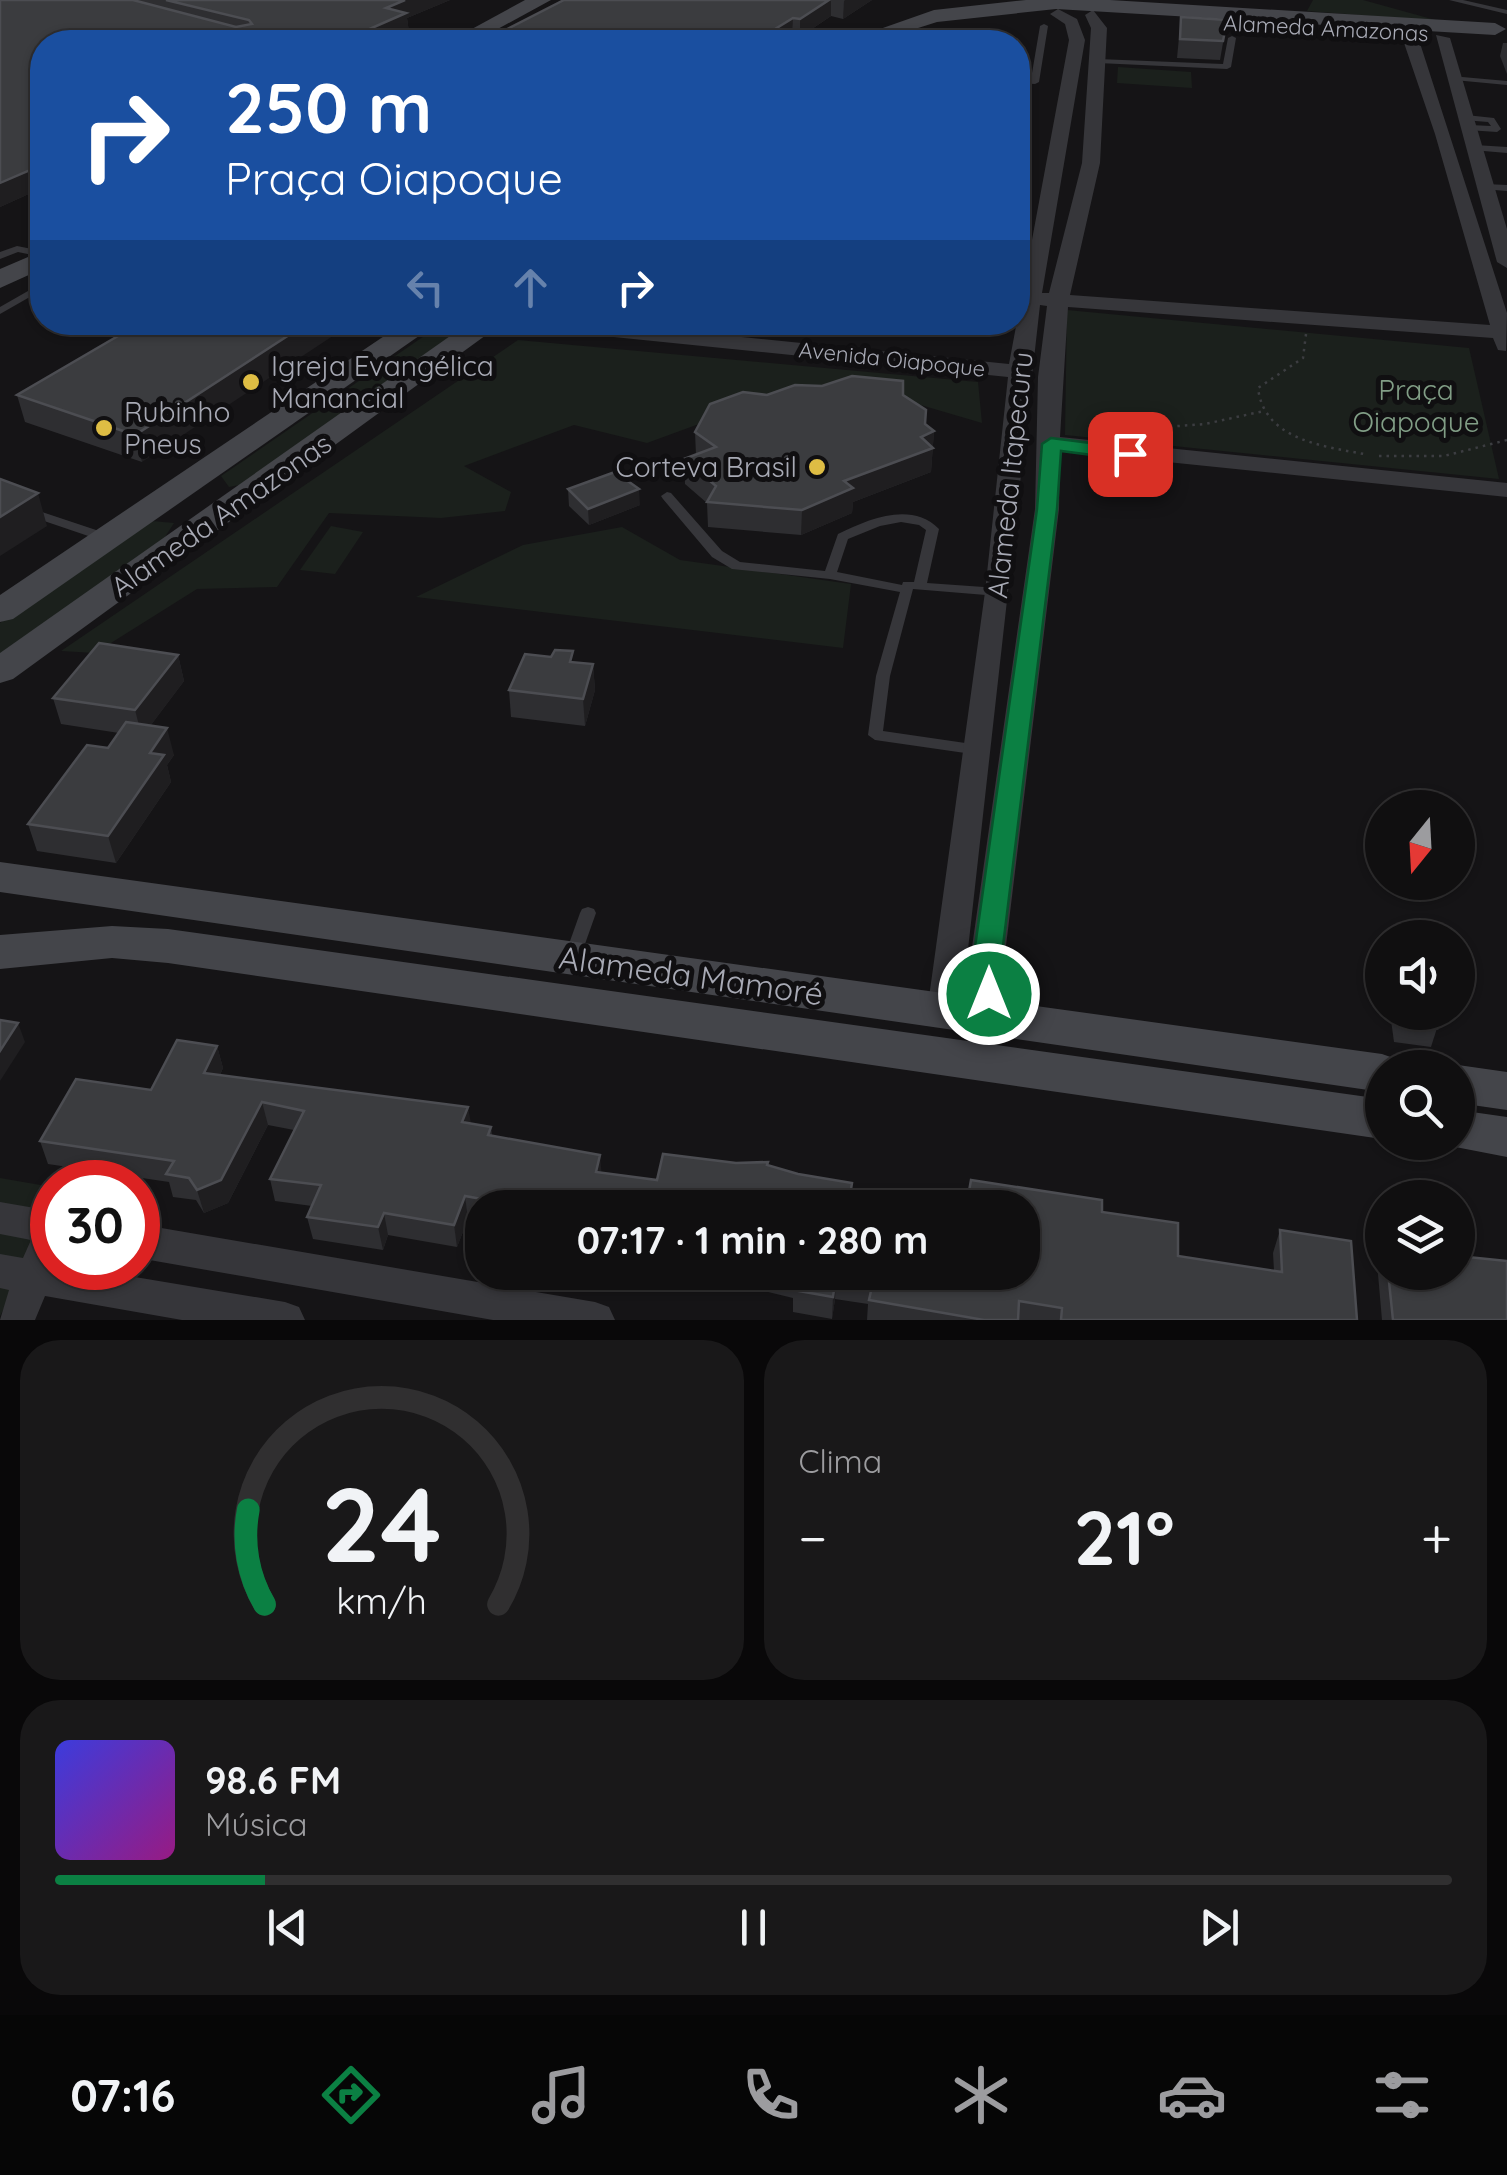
<!DOCTYPE html>
<html lang="pt">
<head>
<meta charset="utf-8">
<style>
	:root { --surface:#100f10; --page:#191819; --text:#f1f3f6; --muted:#9c9c9f; --line:#302f30; --accent:#0b8043 }
	body { margin:0; font-family:Quicksand,sans-serif; background:var(--page); color:var(--text); height:100vh; display:flex; flex-direction:column; font-size:38px; white-space:nowrap }
	* { box-sizing:border-box; margin:0 }
	p { font-size:32px; color:var(--muted) }
	.icon { flex:none; width:55px; height:55px; fill:none; stroke:currentColor; stroke-width:2; stroke-linecap:round; stroke-linejoin:round }
	.map { position:relative; height:1320px; overflow:hidden }
	.details { display:flex; flex-direction:column; gap:20px; padding:20px; background:#090809; flex:1 }
	.details>* { flex:none }
	.banner { position:absolute; left:30px; top:30px; width:1000px; height:305px; border-radius:40px; box-shadow:0 2px 8px #0004,0 0 0 2px var(--line); background:#1a4fa0; color:#fff; overflow:hidden }
	.needle { width:65px; rotate:198deg }
	.fabs { position:absolute; left:1365px; top:790px; display:grid; gap:20px }
	.fabs a { display:grid; place-items:center; width:110px; height:110px; border-radius:50%; background:var(--surface); box-shadow:0 2px 8px #0004,0 0 0 2px var(--line); font-size:50px }
	.speed { position:absolute; left:30px; top:1160px; display:flex; gap:20px; font-size:50px; font-weight:700; text-align:center }
	.speed>* { display:grid; place-content:center; width:130px; height:130px; border-radius:50%; background:var(--surface); box-shadow:0 2px 8px #0004,0 0 0 2px var(--line); line-height:1 }
	.speed .limit { border:15px solid #d22; background:#fff; color:#111 }
	.pin { position:absolute; display:grid; place-items:center; width:85px; height:85px; color:#fff; margin:-42px; border-radius:20px; box-shadow:0 5px 15px #0006 }
	.me { position:absolute; width:110px; margin:-55px; rotate:0deg; stroke-linejoin:round; filter:drop-shadow(0 0 8px #0008) }
	.turn { display:flex; align-items:center; gap:35px; height:210px; padding:0 30px; font-size:45px }
	.turn .icon { width:130px; height:130px; stroke-width:2.5 }
	.turn b { display:block; font-size:70px; line-height:85px }
	.lanes { display:flex; align-items:center; height:95px; padding:0 30px; background:#0003; justify-content:center; gap:50px; direction:ltr }
	.lanes .off { opacity:.35 }
	.big { font-size:75px; font-weight:800; line-height:1.1 }
	.details .widget { flex:1; display:flex; flex-direction:column; justify-content:center; gap:15px; min-width:0; padding:0 35px; border-radius:40px; background:var(--page) }
	.details .dial { align-items:center; gap:0 }
	.dial svg { height:260px; overflow:visible; fill:none; stroke:var(--line); stroke-width:7; stroke-linecap:round; text-anchor:middle }
	.dial text { fill:var(--text); stroke:none }
	.song { display:flex; align-items:center; gap:30px }
	.cover { width:120px; height:120px; border-radius:15px; background:linear-gradient(135deg,hsl(240 70% 55%),hsl(310 70% 35%)) }
	.played { height:10px; border-radius:5px; background:linear-gradient(90deg,var(--accent) 15%,var(--line) 15%) }
	.keys { display:flex; justify-content:space-around; direction:ltr }
	.heat { display:flex; justify-content:space-between; align-items:center; font-size:55px; direction:ltr }
	.details .tiles { flex:1; display:grid; gap:20px; grid-template-columns:1fr 1fr }
	.widget:last-child { grid-column:span 2 }
	.trip { position:absolute; left:465px; top:1190px; width:575px; height:100px; border-radius:40px; background:var(--surface); box-shadow:0 2px 8px #0004,0 0 0 2px var(--line); font-weight:800; line-height:100px; text-align:center }
	.dock { display:flex; height:160px; justify-content:space-around; align-items:center; background:#060606; color:var(--muted) }
	.dock .icon { width:70px; height:70px }
	.dock .selected { color:var(--accent) }
	.dock b { font-size:45px; color:var(--text) }
	.map>svg:first-child { display:block }
	.green { fill:#1b201c }
	.lines { fill:none; stroke-linecap:round; stroke-linejoin:round }
	.path { stroke:#3c3d41; stroke-width:2.5; stroke-dasharray:2.5 5; stroke-linecap:butt }
	.lane { fill:#36363a; fill-rule:evenodd }
	.street { fill:#36363a; fill-rule:evenodd }
	.secondary { fill:#44454a; fill-rule:evenodd }
	.wall { fill:#2e2e31 }
	.shaded-wall { fill:#1f1e20 }
	.building { fill:#3b3c3f; stroke:#4c4d52; stroke-width:2.5 }
	.route { fill:#0b8043; stroke:#07532c; stroke-width:2.5 }
	.poi-dot { fill:#debd44; stroke:#100f11; stroke-width:4 }
	.labels { text-anchor:middle; stroke-width:10; stroke-linejoin:round; paint-order:stroke }
	.far-street-label { font-size:22px; fill:#a8aab5; stroke:#100f11 }
	.poi-label { font-size:28px; fill:#a8aab5; stroke:#100f11; text-anchor:start }
	.park-label { font-size:28px; fill:#819e86; stroke:#100f11 }
	.street-label { font-size:28px; fill:#a8aab5; stroke:#100f11 }
	.near-street-label { font-size:32px; fill:#a8aab5; stroke:#100f11 }
</style>
</head>
<body>
<div class="map">
<svg width="1507" height="1320" viewBox="0 0 1507 1320">
	<rect width="100%" height="100%" fill="#151416"/>
	<!-- green -->
	<g class="green">
		<path d="M1313,0H1363L1439,21L1307,11Z"/>
		<path d="M1118,67L1191,72L1192,88L1117,83Z"/>
		<path d="M1067,310L1469,348L1499,479L1065,435Z"/>
		<path d="M443,323H483L254,482L229,487L221,476Z"/>
		<path d="M518,340L978,382L982,423L890,396L729,413L647,443L574,425L464,466L511,492L505,511L441,518L329,513L277,587L197,589L95,653L61,651Z"/>
		<path d="M152,521L174,523L163,540L0,657V623Z"/>
		<path d="M331,526L363,532L335,574L300,570Z"/>
		<path d="M622,527L680,560L851,584L843,648L416,597L523,545Z"/>
		<path d="M0,1178L52,1187V1218L0,1316Z"/>
	</g>
	<g class="lines">
		<!-- path -->
		<g class="path">
			<path d="M1306,334L1303,358L1258,388C1264,439 1321,446 1364,454"/>
			<path d="M1125,430L1205,424L1264,411"/>
			<path d="M1379,456H1444L1507,440"/>
		</g>
		<!-- lane -->
		<g class="lane">
			<path d="M1449,0H1463L1507,10V14Z"/>
			<path d="M1044,24L1048,26L1039,82L1035,84L1018,83V79H1031L1040,26Z"/>
			<path d="M1232,36L1236,38L1231,67L1227,69L1098,63L1094,61L1098,59L1223,64L1228,38Z"/>
			<path d="M417,39H420V42H410Z"/>
			<path d="M1451,76L1507,81V85L1454,80H1451Z"/>
			<path d="M1466,115L1494,118L1501,129L1497,132L1467,130V126L1470,125L1491,126L1488,122L1463,120L1462,118Z"/>
			<path d="M1475,145L1507,147V153L1472,150L1471,148Z"/>
			<path d="M1485,184L1507,185V191L1482,189V185Z"/>
			<path d="M17,246L42,251V257L18,252L0,259V252Z"/>
			<path d="M42,283V290L0,314V307Z"/>
			<path d="M667,492L671,493L722,551L740,562L825,571L838,534C869,519 911,501 939,529L927,583L998,588L1005,592L998,596L913,589L890,676L883,731L979,745L984,747L986,750L984,753L979,755L875,740L868,735L876,676L900,592L830,579L732,569L712,557L663,499L661,496ZM901,522L919,525L926,530L914,582H903L902,585L837,572L848,539L880,526Z"/>
			<path d="M0,498L111,535L113,538L107,542L103,541L0,506Z"/>
			<path d="M588,907L594,909L596,913L580,958L578,962L572,964L566,962L564,958L580,913L582,909Z"/>
		</g>
		<!-- street -->
		<g class="street">
			<path d="M1058,9L1077,19L1085,40L1042,293H1049L1082,163L1091,28L1085,15L1093,10L1107,28L1100,163L1070,295L1490,325L1435,134L1402,37L1410,32L1418,37L1507,313L1506,351L1498,350L1493,338L1068,307L1060,437L1507,483V497L1060,451L1059,509L1005,954L1006,994L1020,1020L1015,1029L1003,1033L991,1029L972,994L971,954L1035,509L1038,377L1047,306L1040,305L961,1012L956,1021L944,1025L932,1021L927,1012L985,592L1008,377L525,328L515,322H593L1009,364L1069,40L1065,24L1050,14Z"/>
			<path d="M1436,35L1450,38L1507,229V268L1497,262Z"/>
			<path d="M0,1202L52,1211V1268H81L285,1302L299,1307L305,1320H182L45,1296L35,1320H0L9,1290L0,1288V1254L23,1258L31,1240L0,1234Z"/>
			<path d="M138,1224L595,1302L609,1307L615,1320H493L138,1258Z"/>
		</g>
		<!-- secondary -->
		<g class="secondary">
			<path d="M525,0H551L474,42H448Z"/>
			<path d="M1026,0H1110L1495,23L1506,29L1495,35L1056,9L937,22L874,42H843L934,10Z"/>
			<path d="M42,251V269L0,288V269Z"/>
			<path d="M405,322H439L13,619L0,622V595Z"/>
			<path d="M470,322H504L13,679L0,683V653Z"/>
			<path d="M0,862L1382,1054L1399,1060L1403,1068H1382V1092L0,892Z"/>
			<path d="M112,926L168,929L1382,1099V1139L168,963L112,958L0,969V935Z"/>
			<path d="M1458,1065L1507,1072V1110L1458,1103V1068H1450Z"/>
			<path d="M1458,1110L1507,1117V1157L1440,1144L1458,1142Z"/>
		</g>
	</g>
	<!-- wall -->
	<g class="wall">
		<path d="M0,0H450L407,18L409,32L385,42H42V188L0,207Z"/>
		<path d="M564,0H872L843,19L831,16L800,37L792,36L782,42H482Z"/>
		<path d="M1181,17L1227,20L1220,60L1177,58Z"/>
		<path d="M1503,43H1507V74L1500,56Z"/>
		<path d="M142,322V462L25,422L17,395Z"/>
		<path d="M673,322H763L756,335L674,326Z"/>
		<path d="M767,395H903L925,424L934,431L931,472L853,502L852,513L801,535L708,527L707,503L685,484L684,459L696,455L695,432Z"/>
		<path d="M568,489L640,505L589,525L569,506Z"/>
		<path d="M178,655L184,681L150,726L174,755L167,765L171,782L116,863L37,851L28,824L108,748L119,733L61,724L53,698Z"/>
		<path d="M574,662L593,664L595,690L585,726L511,717L509,690Z"/>
		<path d="M1393,1012H1435L1437,1028L1431,1047L1394,1042L1391,1020Z"/>
		<path d="M217,1046L223,1068L220,1075L491,1127L492,1136L601,1172L657,1180L736,1163L768,1162V1166L798,1174L852,1183L851,1208H482V1221L468,1219L457,1247L388,1235L383,1250L313,1239L307,1217L312,1206L275,1201L270,1179L294,1130L268,1125L228,1203L204,1213L196,1200L173,1197L169,1182L48,1164L40,1141L151,1090Z"/>
		<path d="M1102,1212L1178,1256L1274,1271L1273,1253L1280,1230L1357,1320H867L868,1304L835,1299L832,1319L793,1312V1298L702,1276L669,1272H1022Z"/>
		<path d="M1382,1262V1272H1458L1507,1320H1382L1378,1274Z"/>
	</g>
	<!-- shaded-wall -->
	<g class="shaded-wall">
		<path d="M405,0H450L407,18L409,32L385,42H340L386,8Z"/>
		<path d="M829,0H831V16L800,37V19Z"/>
		<path d="M845,0H872L843,19L844,1Z"/>
		<path d="M793,18L792,36L782,42H754Z"/>
		<path d="M42,165V188L0,207V183Z"/>
		<path d="M309,322H354L142,462L135,435Z"/>
		<path d="M756,322H763L756,335Z"/>
		<path d="M934,431L931,472L853,502L852,513L801,535L802,510L844,481Z"/>
		<path d="M639,489L640,505L589,525L588,509Z"/>
		<path d="M38,493L47,526L0,556V517Z"/>
		<path d="M178,655L184,681L142,737L135,710Z"/>
		<path d="M593,664L595,690L585,726L583,699Z"/>
		<path d="M167,728L174,755L167,765L171,782L116,863L108,836L150,753Z"/>
		<path d="M18,1023L25,1042L0,1081V1051Z"/>
		<path d="M217,1046L223,1068L210,1095L204,1073Z"/>
		<path d="M262,1102L268,1125L228,1203L204,1213L197,1190Z"/>
		<path d="M468,1107L472,1129L462,1122Z"/>
		<path d="M600,1155L602,1178L596,1172Z"/>
		<path d="M465,1196L468,1219L457,1247L454,1225Z"/>
		<path d="M384,1213L388,1235L383,1250L378,1227Z"/>
		<path d="M836,1276L835,1299L832,1319L833,1297Z"/>
	</g>
	<!-- building -->
	<g class="building">
		<path d="M0,0H133L236,27L252,24L249,20L166,0H405L386,8L406,13L340,42H42V165L0,183Z"/>
		<path d="M564,0H829L800,19L793,18L754,42H482Z"/>
		<path d="M1181,17L1227,20L1223,41L1180,39Z"/>
		<path d="M142,322H309L135,435L17,395Z"/>
		<path d="M852,376L903,381V395L926,410L925,424L934,431L921,437L933,448L844,481L853,488L802,510L707,502L716,486L684,459L716,447L695,432L710,404L743,392L767,395L795,385L822,386Z"/>
		<path d="M615,472L639,489L588,509L568,489Z"/>
		<path d="M0,479L38,493L0,517Z"/>
		<path d="M99,643L178,655L135,710L53,698Z"/>
		<path d="M555,650L573,651L570,662L593,664L583,699L509,690L525,654L551,657Z"/>
		<path d="M126,722L167,728L150,753L164,755L108,836L28,824L87,745L108,748Z"/>
		<path d="M1398,1012H1435L1437,1028L1400,1024Z"/>
		<path d="M0,1020L18,1023L0,1051Z"/>
		<path d="M177,1040L217,1046L204,1073L468,1107L462,1122L491,1127L488,1135L600,1155L596,1172L657,1180L663,1154L736,1163L768,1162L767,1165L798,1174L852,1183L848,1208H530L465,1196L454,1225L384,1213L378,1227L307,1217L321,1185L270,1179L304,1111L262,1102L221,1180L197,1190L189,1178L166,1174L174,1161L40,1141L76,1079L151,1090Z"/>
		<path d="M971,1180L1102,1200V1212L1178,1223V1256L1282,1272L1280,1230L1351,1241L1357,1320H1061L1062,1308L1019,1301L1018,1320H984L869,1300L873,1282L836,1276L833,1297L793,1290L796,1276L781,1272H1022V1208H966Z"/>
		<path d="M893,1197L942,1208H890Z"/>
		<path d="M1458,1256L1507,1261V1320H1393L1388,1272H1458Z"/>
	</g>
	<!-- route -->
	<path class="route" d="M1051,438L1130,448L1140,454L1130,460L1061,451L1057,509L1002,954L1003,994L999,1002H979L974,954L1037,509L1042,444Z"/>
	<!-- markers -->
	<g class="poi-dot">
		<circle cx="251" cy="382" r="10"/>
		<circle cx="104" cy="428" r="10"/>
		<circle cx="817" cy="467" r="10"/>
	</g>
	<g class="labels">
		<!-- far-street labels -->
		<g class="far-street-label">
			<text transform="translate(1326 28) rotate(3)" y="8">Alameda Amazonas</text>
			<text transform="translate(892 359) rotate(6)" y="8">Avenida Oiapoque</text>
		</g>
		<!-- poi labels -->
		<g class="poi-label">
			<text x="271" y="376">Igreja Evangélica<tspan x="271" dy="32">Manancial</tspan></text>
			<text x="124" y="422">Rubinho<tspan x="124" dy="32">Pneus</tspan></text>
			<text x="797" y="477" text-anchor="end">Corteva Brasil</text>
		</g>
		<!-- park labels -->
		<g class="park-label">
			<text x="1416" y="400">Praça<tspan x="1416" dy="32">Oiapoque</tspan></text>
		</g>
		<!-- street labels -->
		<g class="street-label">
			<text transform="translate(1010 475) rotate(-84)" y="10">Alameda Itapecuru</text>
			<text transform="translate(221 515) rotate(-35)" y="10">Alameda Amazonas</text>
		</g>
		<!-- near-street labels -->
		<g class="near-street-label">
			<text transform="translate(691 976) rotate(8)" y="11">Alameda Mamoré</text>
		</g>
	</g>
</svg>
<div class="fabs">
<a><svg class="needle" viewBox="-14 -14 28 28"><path d="M0-13l5 13h-10z" fill="#e53935"/><path d="M0 13l5-13h-10z" fill="#9c9c9f"/></svg></a>
<a><svg class="icon" aria-label="sound" viewBox="0 0 24 24"><path d="M4 9h4l5-4v14l-5-4H4zM17 9q2 3 0 6"/></svg></a>
<a><svg class="icon" aria-label="search" viewBox="0 0 24 24"><circle cx="10" cy="10" r="6"/><path d="M15 15l6 6"/></svg></a>
<a><svg class="icon" aria-label="layers" viewBox="0 0 24 24"><path d="M12 4l9 5-9 5-9-5zM3 14l9 5 9-5"/></svg></a>
</div>
<div class="speed"><div class="limit">30</div></div>
<div class="pin" style="left:1130px;top:454px;background:#d93025"><svg class="icon" aria-label="arrive" viewBox="0 0 24 24"><path d="M6 21V4h12l-3 4 3 4H6"/></svg></div>
<svg class="me" style="left:989px;top:994px" viewBox="-20 -20 40 40"><circle r="17" fill="#0b8043" stroke="#fff" stroke-width="3"/><path d="M0-11L8 9 0 5-8 9z" fill="#fff"/></svg>
<div class="trip">07:17 · 1 min · 280 m</div>
<div class="banner">
<div class="turn"><svg class="icon" aria-label="right" viewBox="0 0 24 24"><path d="M7 20v-9h11M14 6l5 5-5 5"/></svg><div><b>250 m</b>Praça Oiapoque</div></div>
<div class="lanes"><svg class="icon off" aria-label="left" viewBox="0 0 24 24"><path d="M17 20v-9H6M10 6l-5 5 5 5"/></svg><svg class="icon off" aria-label="ahead" viewBox="0 0 24 24"><path d="M12 20V5M6 11l6-6 6 6"/></svg><svg class="icon" aria-label="right" viewBox="0 0 24 24"><path d="M7 20v-9h11M14 6l5 5-5 5"/></svg></div>
</div>
</div>
<section class="details">
<div class="tiles">
<div class="widget dial"><svg viewBox="0 0 100 80">
<path d="M14 69A42 42 0 1 1 86 69"/>
<path d="M14 69A42 42 0 0 1 9 40" stroke="#0b8043"/>
<text x="50" y="56" font-size="32" font-weight="700">24</text>
<text x="50" y="72" font-size="11">km/h</text>
</svg></div>
<div class="widget"><p>Clima</p>
<div class="heat"><a>−</a><b class="big">21°</b><a>+</a></div>
</div>
<div class="widget">
<div class="song"><i class="cover"></i><div><b>98.6 FM</b><p>Música</p></div></div>
<div class="played"></div>
<div class="keys"><svg class="icon" aria-label="previous" viewBox="0 0 24 24"><path d="M18 5L8 12l10 7zM5 5v14"/></svg><svg class="icon" aria-label="pause" viewBox="0 0 24 24"><path d="M8 5v14M16 5v14"/></svg><svg class="icon" aria-label="next" viewBox="0 0 24 24"><path d="M6 5l10 7-10 7zM19 5v14"/></svg></div>
</div>
</div>
</section>
<nav class="dock">
<b>07:16</b>
<svg class="icon selected" aria-label="directions" viewBox="0 0 24 24"><path d="M12 3l9 9-9 9-9-9zM9 14v-3h6M13 9l2 2-2 2"/></svg>
<svg class="icon" aria-label="music" viewBox="0 0 24 24"><path d="M9 18V5l10-2v13"/><circle cx="6" cy="18" r="3"/><circle cx="16" cy="16" r="3"/></svg>
<svg class="icon" aria-label="phone" viewBox="0 0 24 24"><path d="M5 4h4l2 5-3 2q2 4 5 5l2-3 5 2v4C11 20 4 13 5 4z"/></svg>
<svg class="icon" aria-label="climate" viewBox="0 0 24 24"><path d="M12 3v18M4 7l16 10M4 17L20 7"/></svg>
<svg class="icon" aria-label="car" viewBox="0 0 24 24"><path d="M5 17H2v-5l4-1 3-4h7l3 4 3 1v5h-3M9 17h6M6 11h13"/><circle cx="7" cy="17" r="2"/><circle cx="17" cy="17" r="2"/></svg>
<svg class="icon" aria-label="filters" viewBox="0 0 24 24"><path d="M4 7h16M4 17h16"/><circle cx="9" cy="7" r="2"/><circle cx="15" cy="17" r="2"/></svg>
</nav>
</body>
</html>
